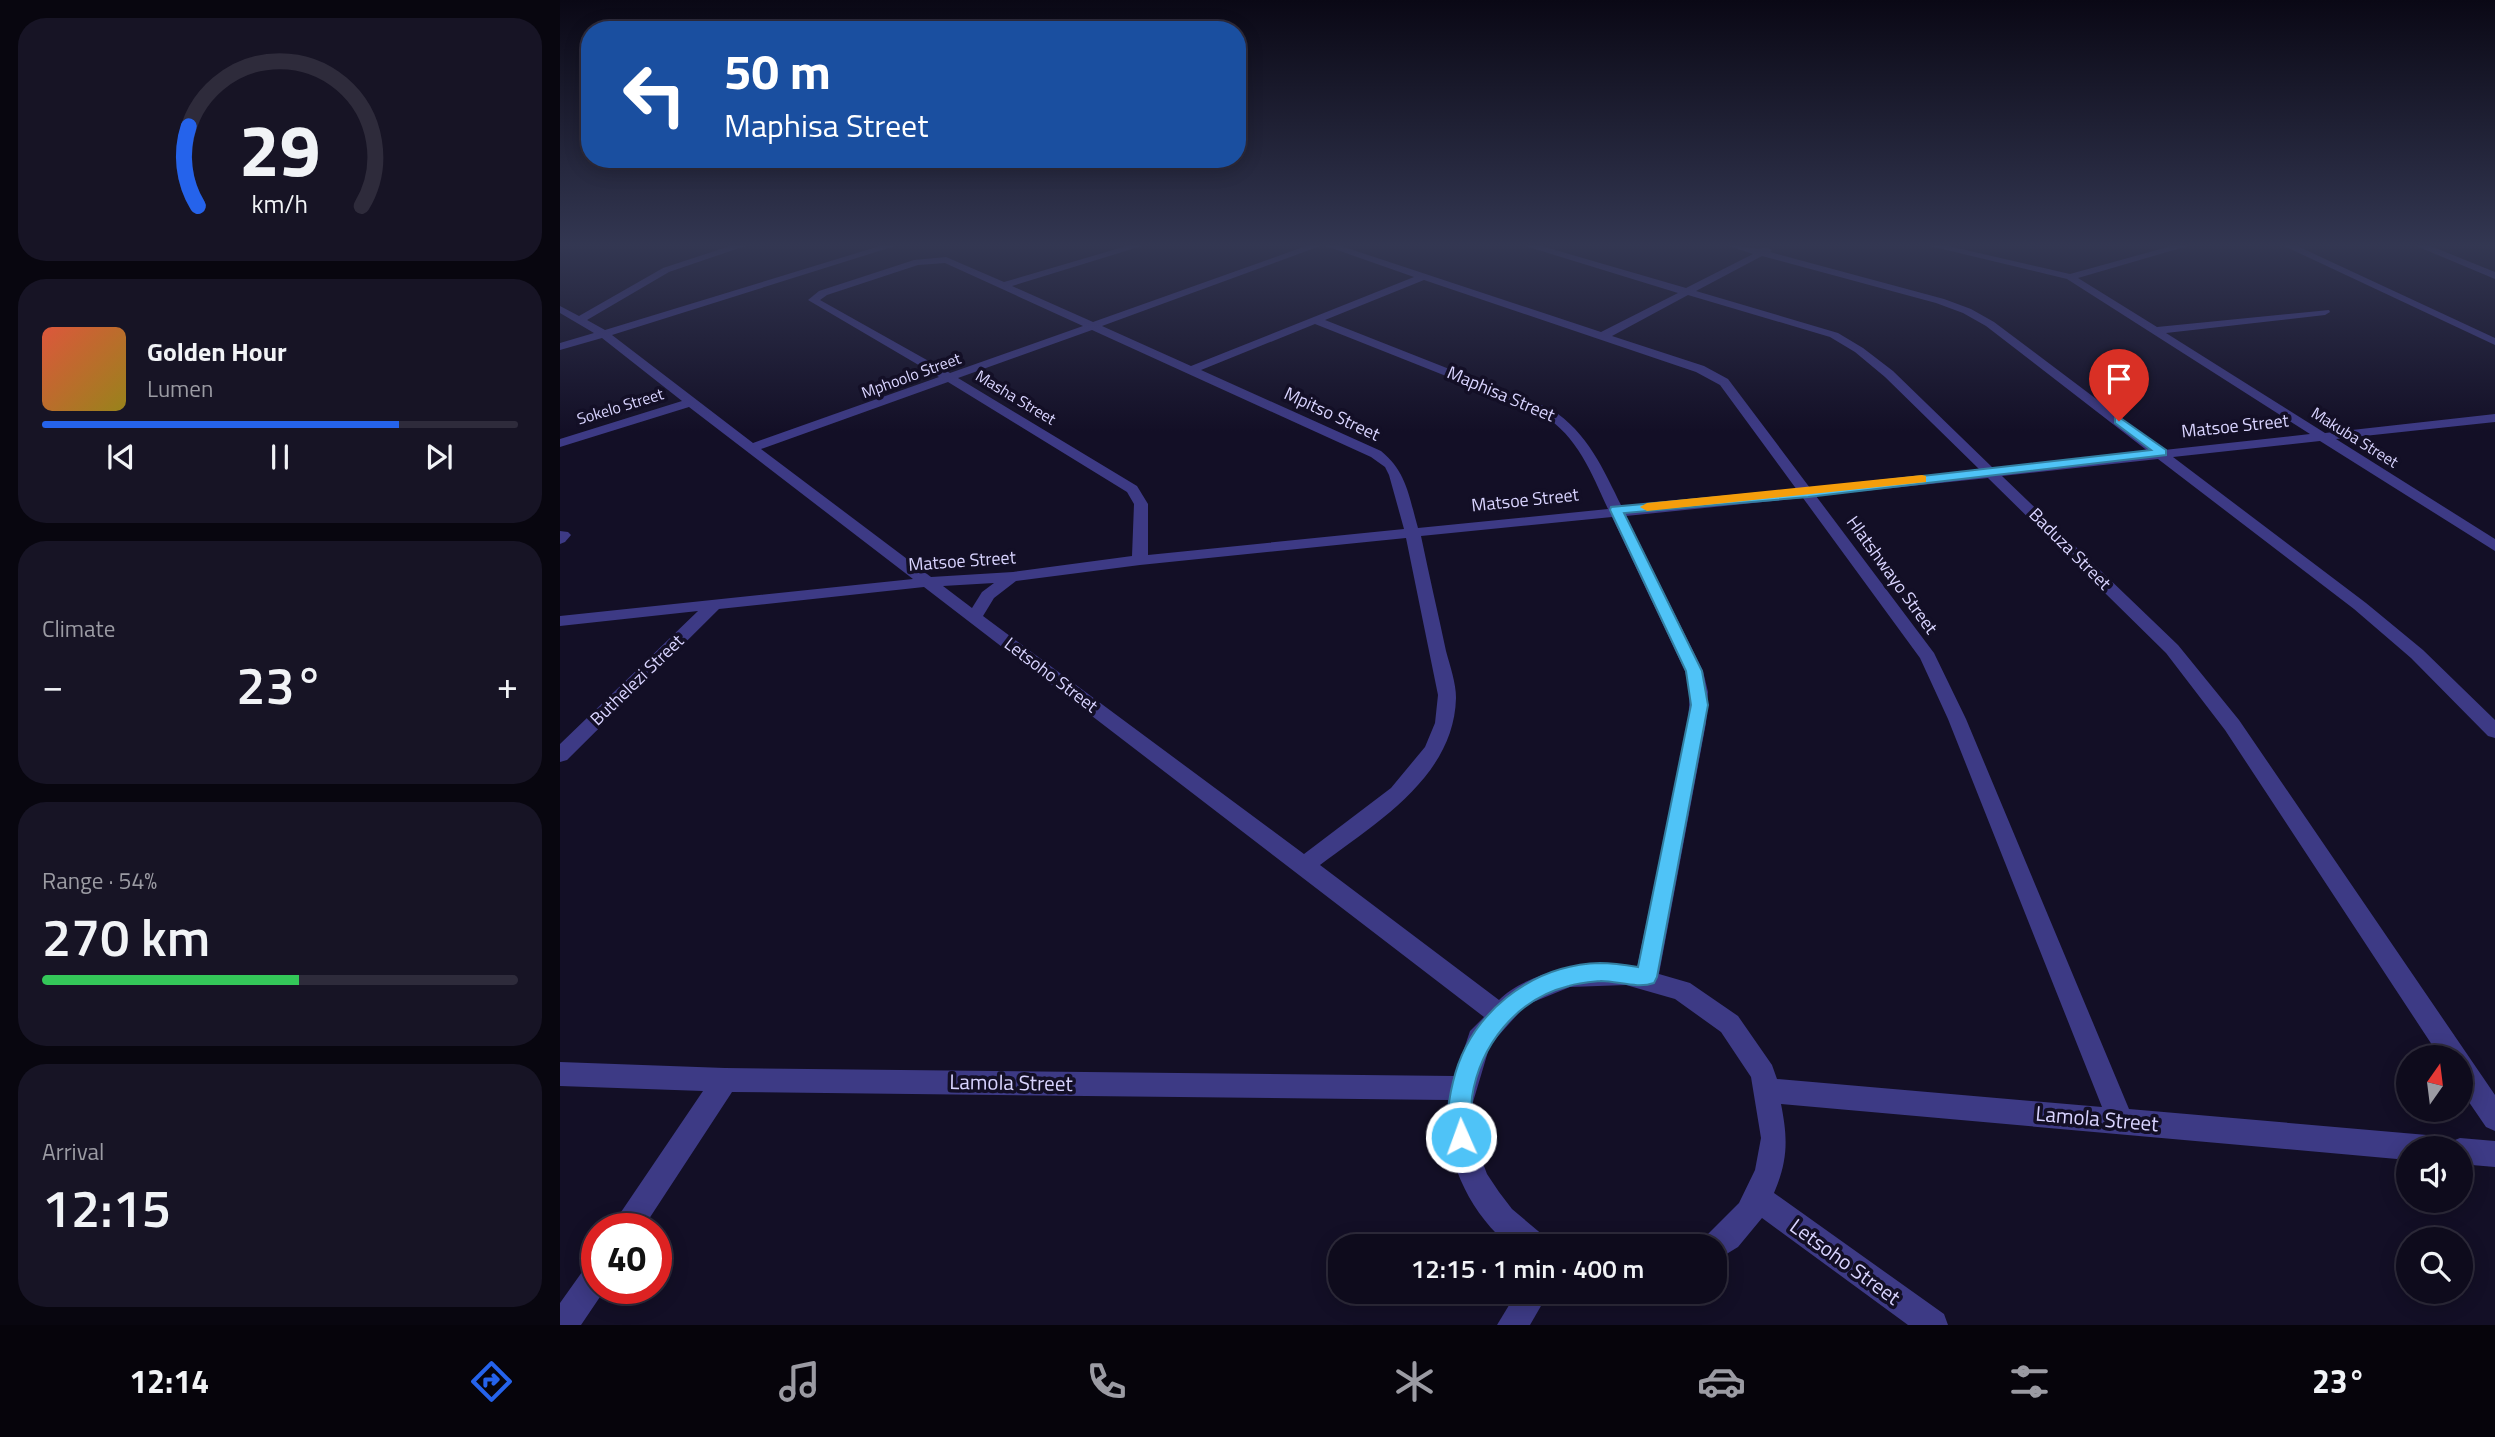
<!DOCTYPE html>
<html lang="en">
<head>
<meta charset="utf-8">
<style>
	:root { --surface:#0e0b1c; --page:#171425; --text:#f1f3f6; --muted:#9b9ba3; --line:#2e2b3b; --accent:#2563eb }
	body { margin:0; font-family:"Titillium Web",sans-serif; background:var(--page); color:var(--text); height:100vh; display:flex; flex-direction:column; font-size:26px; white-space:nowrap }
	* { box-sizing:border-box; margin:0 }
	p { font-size:23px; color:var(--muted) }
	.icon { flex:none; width:38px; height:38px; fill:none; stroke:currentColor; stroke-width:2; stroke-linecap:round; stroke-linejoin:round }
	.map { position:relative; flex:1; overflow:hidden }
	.sheet { display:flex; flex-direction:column; gap:18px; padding:18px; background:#08060f; width:560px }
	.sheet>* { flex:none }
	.hud { position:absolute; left:21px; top:21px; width:665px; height:147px; border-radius:28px; box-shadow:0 4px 18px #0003,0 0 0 2px var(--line); background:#1a4fa0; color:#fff; overflow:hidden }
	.needle { width:46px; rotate:14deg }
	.buttons { position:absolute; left:1836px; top:1045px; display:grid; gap:14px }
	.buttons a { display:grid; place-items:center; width:77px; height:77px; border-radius:50%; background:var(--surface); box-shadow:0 4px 18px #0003,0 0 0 2px var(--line); font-size:35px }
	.speed { position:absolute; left:21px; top:1213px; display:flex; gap:14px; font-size:35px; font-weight:700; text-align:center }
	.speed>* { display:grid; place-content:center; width:91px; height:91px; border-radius:50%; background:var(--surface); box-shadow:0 4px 18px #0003,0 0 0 2px var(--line); line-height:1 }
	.speed .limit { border:10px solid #d22; background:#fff; color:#111 }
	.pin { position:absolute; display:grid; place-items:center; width:60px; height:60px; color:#fff; margin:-72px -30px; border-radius:50% 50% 50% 0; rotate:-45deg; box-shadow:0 0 7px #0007 }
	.pin .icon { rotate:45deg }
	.me { position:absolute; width:77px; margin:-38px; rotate:358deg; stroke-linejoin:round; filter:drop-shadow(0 0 5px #0008) }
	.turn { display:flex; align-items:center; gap:24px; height:147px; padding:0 28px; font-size:32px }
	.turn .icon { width:91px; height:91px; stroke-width:2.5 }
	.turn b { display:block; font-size:49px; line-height:60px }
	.big { font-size:52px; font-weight:600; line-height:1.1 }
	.sheet .widget { flex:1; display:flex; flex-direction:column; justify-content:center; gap:10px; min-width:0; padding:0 24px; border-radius:28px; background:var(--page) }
	.sheet .dial { align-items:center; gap:0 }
	.dial svg { height:182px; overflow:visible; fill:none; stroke:var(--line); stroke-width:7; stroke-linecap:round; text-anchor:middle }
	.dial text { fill:var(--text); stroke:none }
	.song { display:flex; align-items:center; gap:21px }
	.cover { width:84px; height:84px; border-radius:10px; background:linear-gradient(135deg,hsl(10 70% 55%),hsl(50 70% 35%)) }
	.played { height:7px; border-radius:4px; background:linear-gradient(90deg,var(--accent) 75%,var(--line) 75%) }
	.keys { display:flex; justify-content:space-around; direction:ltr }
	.heat { display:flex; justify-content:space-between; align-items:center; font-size:38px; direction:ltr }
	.charge { height:10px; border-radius:5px; background:linear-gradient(90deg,#34c759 54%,var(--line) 0) }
	.trip { position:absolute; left:768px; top:1234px; width:399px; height:70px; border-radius:28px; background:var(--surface); box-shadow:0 4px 18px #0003,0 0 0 2px var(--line); font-weight:600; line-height:70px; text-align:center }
	.tab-bar { display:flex; height:112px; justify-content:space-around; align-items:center; background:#06040b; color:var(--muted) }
	.tab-bar .icon { width:49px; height:49px }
	.tab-bar .selected { color:var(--accent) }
	.tab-bar b { font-size:32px; color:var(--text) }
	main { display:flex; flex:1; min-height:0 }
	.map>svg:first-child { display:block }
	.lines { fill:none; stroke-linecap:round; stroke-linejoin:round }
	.minor { fill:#3d3a85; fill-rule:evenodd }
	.route { fill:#4fc3f7; stroke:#337fa1; stroke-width:2 }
	.slow { fill:#f59e0b }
	.labels { text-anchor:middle; stroke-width:7; stroke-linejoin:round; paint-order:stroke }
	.far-street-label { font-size:16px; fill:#d9d4ff; stroke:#130f26 }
	.street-label { font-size:18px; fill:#d9d4ff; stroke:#130f26 }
	.near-street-label { font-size:21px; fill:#d9d4ff; stroke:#130f26 }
</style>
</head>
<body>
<main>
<section class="sheet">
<div class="widget dial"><svg viewBox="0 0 100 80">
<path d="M14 69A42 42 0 1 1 86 69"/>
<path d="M14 69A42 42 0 0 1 10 34" stroke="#2563eb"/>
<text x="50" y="56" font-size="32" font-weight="700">29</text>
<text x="50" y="72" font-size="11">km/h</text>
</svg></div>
<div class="widget">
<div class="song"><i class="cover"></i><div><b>Golden Hour</b><p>Lumen</p></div></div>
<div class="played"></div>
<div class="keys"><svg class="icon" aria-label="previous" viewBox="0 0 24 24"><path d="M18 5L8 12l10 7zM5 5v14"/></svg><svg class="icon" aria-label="pause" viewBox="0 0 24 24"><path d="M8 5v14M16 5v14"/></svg><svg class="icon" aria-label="next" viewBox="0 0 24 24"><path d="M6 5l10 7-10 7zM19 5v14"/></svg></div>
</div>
<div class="widget"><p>Climate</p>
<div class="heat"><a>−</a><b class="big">23°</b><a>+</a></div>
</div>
<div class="widget"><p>Range · 54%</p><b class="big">270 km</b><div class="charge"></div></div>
<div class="widget"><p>Arrival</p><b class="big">12:15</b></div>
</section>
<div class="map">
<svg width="1935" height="1325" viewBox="0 0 1935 1325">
	<rect width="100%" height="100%" fill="#130f26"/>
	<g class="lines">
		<!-- minor -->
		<g class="minor">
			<path d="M173,245H188L109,272L27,320L45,330L323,245H338L52,335L193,443L379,377L248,300L259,291L354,260L386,257L444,282L570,245H585L452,286L533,322L749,245H763L542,326L631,366L854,277L763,245H778L1041,332L1118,293L962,245H978L1126,288L1193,254L1166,245C1180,245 1195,251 1207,247L1212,250L1210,252L1384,299L1411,309L1434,322L1604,450L1750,434L1507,279L1366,245H1384L1510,274L1615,245H1631L1518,278L1597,327L1769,310L1770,312L1765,315L1606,333L1765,433L1935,414V422L1776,439L1935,539V551L1760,441L1613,457L1806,603L1863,650L1935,720V738L1928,736L1851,658L1794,609L1598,459L1442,476L1618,645L1679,720L1935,1095V1131L1926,1127L1900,1089V1057H1880L1665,730L1606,653L1428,478L1256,496L1374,653L1406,719L1569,1109L1867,1135L1877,1139L1880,1148H1848V1160L1221,1104C1228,1139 1228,1160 1214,1193L1384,1314L1388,1325H1348L1202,1218L1178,1247L1155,1261V1246H1141L1145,1237L1179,1203L1195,1170L1201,1138L1191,1077L1161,1032L1115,999L1066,985L1010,987L966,1005L930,1045L913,1102L916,1145L927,1174L939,1192L952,1209L984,1236L988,1246H950C909,1213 881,1154 888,1100L172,1092L83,1228H53L57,1218L143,1091L0,1086V1062L165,1068L895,1076L910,1031L924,1017L364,587L159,609L7,760L0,762V744L138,611L0,626V616L353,579L129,407L0,447V439L122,401L42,338L0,350V343L34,333L0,313V306L19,316L103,268ZM1202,256L1376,303L1403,313L1426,326L1589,452L1434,469L1333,371L1303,348L1278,333L1136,291ZM385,263L523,326L390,373L260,300L267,295L358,265ZM864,280L1136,372L1160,385L1237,490L1062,507C1043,469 1028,433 991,409L765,320ZM1128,295L1270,337L1295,352L1325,377L1420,470L1250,488L1168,379L1144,366L1052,336ZM755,324L982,414C1018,437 1031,472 1048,509L858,528C849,497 847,472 821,451L641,370ZM532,330L811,457L825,467L829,475L844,529L588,555V504L577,486L398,378ZM388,382L567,492L574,504L572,556L453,572L371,577L201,449ZM1243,498L1360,658L1388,719L1542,1107L1217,1079L1212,1065L1178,1016L1130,983L1099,974L1146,723L1148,692L1143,671L1066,516ZM1052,517L1125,671L1130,692L1128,723L1077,968C1038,957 967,971 939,1000L760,865C816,823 894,777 896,698C896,683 890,666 886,651C878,613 869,575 861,536ZM846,538L878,695L875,723L865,747L831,788L744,854L423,616L434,598L456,581L580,565ZM434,583L422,592L412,608L383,586Z"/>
			<path d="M1722,245H1735L1935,338V345Z"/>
			<path d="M1854,245H1868L1935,272V279Z"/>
			<path d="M0,531L8,532L11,535L5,542L0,544Z"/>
			<path d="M1900,1138L1935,1141V1167L1900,1164V1148H1888L1890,1142Z"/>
			<path d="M37,1260V1288H46L21,1325H0V1303L27,1265Z"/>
			<path d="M957,1292H989L970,1325H937Z"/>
		</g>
	</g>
	<!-- sky -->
	<linearGradient id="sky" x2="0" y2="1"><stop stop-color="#0a0815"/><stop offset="0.57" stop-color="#333752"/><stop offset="1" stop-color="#333752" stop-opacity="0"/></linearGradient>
	<rect width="1935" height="431" fill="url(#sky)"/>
	<!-- route -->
	<path class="route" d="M1559,417L1606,450V455L1248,497L1064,513L1142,671L1148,705L1097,977L1094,983C1077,989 1058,981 1041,981C1031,982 1018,983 1009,986C956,999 920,1046 912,1097C910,1114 916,1130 910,1145L901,1149L893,1145C885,1126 888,1102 893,1082C909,1014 970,965 1040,963C1053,963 1066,965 1078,967L1131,705L1126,671L1050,510L1051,507L1248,489L1591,450L1555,423V418Z"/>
	<!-- slow -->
	<path class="slow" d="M1362,475L1366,476V482L1087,511L1080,507L1087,503Z"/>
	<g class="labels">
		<!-- far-street labels -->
		<g class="far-street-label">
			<text transform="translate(351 375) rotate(-20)" y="6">Mphoolo Street</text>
			<text transform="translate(456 397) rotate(31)" y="6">Masha Street</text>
			<text transform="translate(60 406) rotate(-17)" y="6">Sokelo Street</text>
			<text transform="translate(1795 437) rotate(32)" y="6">Makuba Street</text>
		</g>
		<!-- street labels -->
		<g class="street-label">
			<text transform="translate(941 394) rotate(23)" y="6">Maphisa Street</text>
			<text transform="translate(772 414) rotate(25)" y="6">Mpitso Street</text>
			<text transform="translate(1675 426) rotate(-6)" y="6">Matsoe Street</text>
			<text transform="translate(965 500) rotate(-6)" y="6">Matsoe Street</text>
			<text transform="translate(1510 549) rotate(45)" y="6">Baduza Street</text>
			<text transform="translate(402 561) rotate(-4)" y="6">Matsoe Street</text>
			<text transform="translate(1332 575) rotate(54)" y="6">Hlatshwayo Street</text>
			<text transform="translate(491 675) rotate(37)" y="6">Letsoho Street</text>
			<text transform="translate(77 680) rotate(-44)" y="6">Buthelezi Street</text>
		</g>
		<!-- near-street labels -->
		<g class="near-street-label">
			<text transform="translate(451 1083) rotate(1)" y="7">Lamola Street</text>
			<text transform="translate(1537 1119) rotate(5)" y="7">Lamola Street</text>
			<text transform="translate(1285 1262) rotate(36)" y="7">Letsoho Street</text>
		</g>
	</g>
</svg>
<div class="buttons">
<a><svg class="needle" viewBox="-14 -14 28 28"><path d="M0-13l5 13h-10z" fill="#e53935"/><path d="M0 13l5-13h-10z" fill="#9b9ba3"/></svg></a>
<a><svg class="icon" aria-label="sound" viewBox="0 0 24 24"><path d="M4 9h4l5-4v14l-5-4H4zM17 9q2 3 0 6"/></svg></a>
<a><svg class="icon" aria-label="search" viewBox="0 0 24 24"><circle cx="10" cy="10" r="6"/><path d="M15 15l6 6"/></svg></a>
</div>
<div class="speed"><div class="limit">40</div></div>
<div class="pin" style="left:1559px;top:421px;background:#d93025"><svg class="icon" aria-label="arrive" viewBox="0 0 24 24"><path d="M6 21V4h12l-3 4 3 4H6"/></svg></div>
<svg class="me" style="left:901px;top:1137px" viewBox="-20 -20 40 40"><circle r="17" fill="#4fc3f7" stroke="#fff" stroke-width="3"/><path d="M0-11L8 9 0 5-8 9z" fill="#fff"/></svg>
<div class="trip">12:15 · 1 min · 400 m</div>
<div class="hud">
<div class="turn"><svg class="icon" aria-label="left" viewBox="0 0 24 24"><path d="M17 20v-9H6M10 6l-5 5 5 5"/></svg><div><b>50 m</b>Maphisa Street</div></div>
</div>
</div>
</main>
<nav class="tab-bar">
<b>12:14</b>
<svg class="icon selected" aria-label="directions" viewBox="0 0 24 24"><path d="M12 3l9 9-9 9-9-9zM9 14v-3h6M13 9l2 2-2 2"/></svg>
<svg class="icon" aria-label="music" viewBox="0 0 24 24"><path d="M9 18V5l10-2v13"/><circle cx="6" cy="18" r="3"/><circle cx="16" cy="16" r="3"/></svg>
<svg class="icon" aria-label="phone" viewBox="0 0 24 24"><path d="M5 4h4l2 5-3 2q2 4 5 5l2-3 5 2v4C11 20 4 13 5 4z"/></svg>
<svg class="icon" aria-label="climate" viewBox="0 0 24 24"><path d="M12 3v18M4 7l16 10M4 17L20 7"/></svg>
<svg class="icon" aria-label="car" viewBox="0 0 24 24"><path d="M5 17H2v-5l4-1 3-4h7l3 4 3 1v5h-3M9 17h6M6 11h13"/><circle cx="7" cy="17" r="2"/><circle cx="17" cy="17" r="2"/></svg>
<svg class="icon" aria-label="filters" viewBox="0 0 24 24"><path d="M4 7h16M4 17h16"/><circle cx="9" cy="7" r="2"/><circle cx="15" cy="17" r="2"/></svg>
<b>23°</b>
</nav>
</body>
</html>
